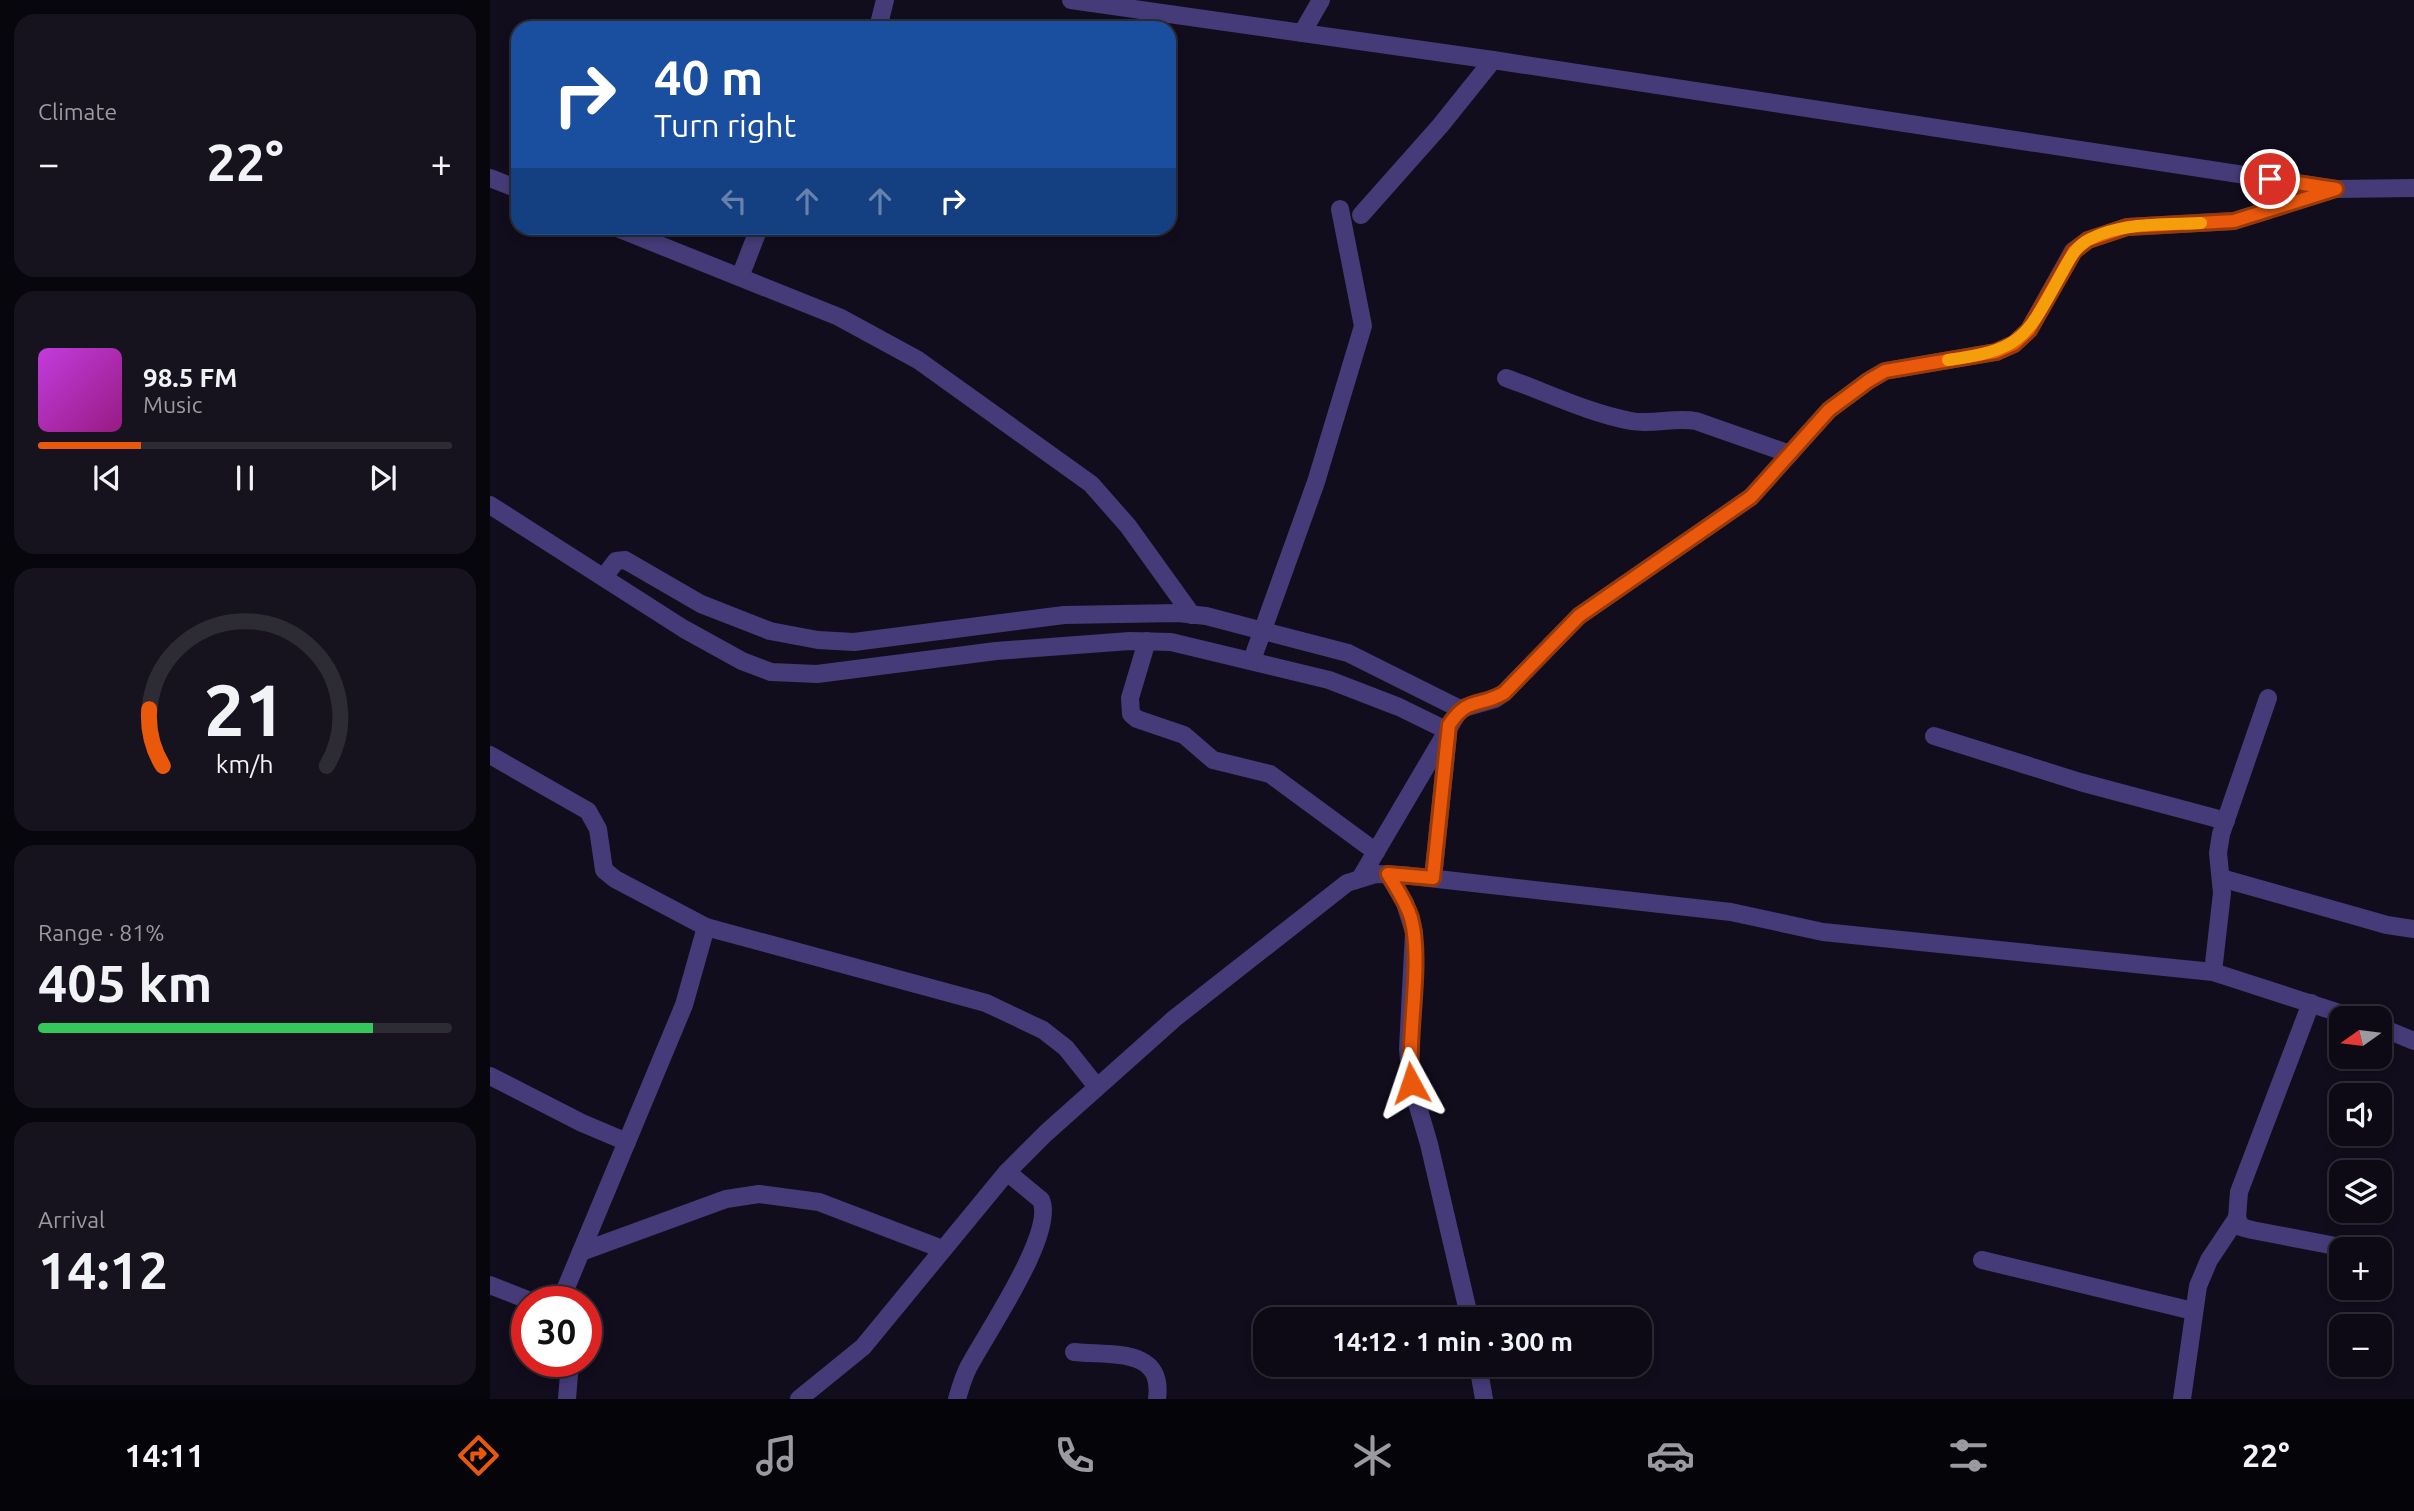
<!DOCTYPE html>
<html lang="en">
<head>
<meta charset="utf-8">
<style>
	:root { --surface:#0d0a15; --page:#16131e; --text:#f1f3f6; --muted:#9a9aa0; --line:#2d2b34; --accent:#ea580c }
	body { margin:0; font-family:Ubuntu,sans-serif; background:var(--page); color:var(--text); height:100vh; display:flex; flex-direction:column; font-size:26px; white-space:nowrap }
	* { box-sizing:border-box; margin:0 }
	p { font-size:23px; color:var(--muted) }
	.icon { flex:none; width:38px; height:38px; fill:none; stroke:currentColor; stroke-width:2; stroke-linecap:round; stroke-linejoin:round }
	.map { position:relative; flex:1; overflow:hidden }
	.side { display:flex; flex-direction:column; gap:14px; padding:14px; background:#07060c; width:490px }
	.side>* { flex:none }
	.banner { position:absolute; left:21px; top:21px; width:665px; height:214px; border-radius:21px; box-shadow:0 4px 10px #0003,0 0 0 2px var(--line); background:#1a4fa0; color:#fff; overflow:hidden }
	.needle { width:46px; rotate:256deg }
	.fabs { position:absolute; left:1839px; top:1006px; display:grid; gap:14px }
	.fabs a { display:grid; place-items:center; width:63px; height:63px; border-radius:14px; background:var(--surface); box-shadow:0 4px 10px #0003,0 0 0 2px var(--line); font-size:35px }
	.speed { position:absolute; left:21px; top:1286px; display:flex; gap:14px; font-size:35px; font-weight:700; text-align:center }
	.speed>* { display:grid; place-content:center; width:91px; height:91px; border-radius:50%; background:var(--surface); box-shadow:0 4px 10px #0003,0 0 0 2px var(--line); line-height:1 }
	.speed .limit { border:10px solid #d22; background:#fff; color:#111 }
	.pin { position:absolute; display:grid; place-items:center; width:60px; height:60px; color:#fff; margin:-30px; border:4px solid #fff; border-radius:50%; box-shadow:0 2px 7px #0007 }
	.me { position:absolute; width:77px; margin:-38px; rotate:355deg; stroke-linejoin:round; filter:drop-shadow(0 0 5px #0008) }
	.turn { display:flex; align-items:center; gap:24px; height:147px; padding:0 28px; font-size:32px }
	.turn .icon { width:91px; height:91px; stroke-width:2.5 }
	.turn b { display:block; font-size:49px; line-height:60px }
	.lanes { display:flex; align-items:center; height:66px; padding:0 28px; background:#0003; justify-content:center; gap:35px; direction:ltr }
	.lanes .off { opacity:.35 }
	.big { font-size:52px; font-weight:700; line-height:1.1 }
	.side .widget { flex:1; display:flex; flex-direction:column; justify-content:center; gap:10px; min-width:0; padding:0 24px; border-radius:21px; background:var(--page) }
	.side .dial { align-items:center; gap:0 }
	.dial svg { height:182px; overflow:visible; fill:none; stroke:var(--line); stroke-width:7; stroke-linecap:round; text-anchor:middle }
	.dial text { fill:var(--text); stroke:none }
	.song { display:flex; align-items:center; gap:21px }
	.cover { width:84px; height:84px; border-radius:10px; background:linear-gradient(135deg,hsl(290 70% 55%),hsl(310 70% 35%)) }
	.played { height:7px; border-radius:4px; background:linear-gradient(90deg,var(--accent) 25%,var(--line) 25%) }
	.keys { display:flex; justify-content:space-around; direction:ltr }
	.heat { display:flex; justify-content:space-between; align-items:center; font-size:38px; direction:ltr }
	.charge { height:10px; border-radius:5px; background:linear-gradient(90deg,#34c759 81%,var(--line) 0) }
	.trip { position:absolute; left:763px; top:1307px; width:399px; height:70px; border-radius:21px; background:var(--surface); box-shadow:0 4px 10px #0003,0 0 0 2px var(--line); font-weight:700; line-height:70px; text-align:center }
	.tabs { display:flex; height:112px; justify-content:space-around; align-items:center; background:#050408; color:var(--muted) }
	.tabs .icon { width:49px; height:49px }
	.tabs .current { color:var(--accent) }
	.tabs b { font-size:32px; color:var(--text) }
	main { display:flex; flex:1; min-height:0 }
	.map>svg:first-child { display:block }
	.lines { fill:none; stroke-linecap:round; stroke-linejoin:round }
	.minor { stroke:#453b78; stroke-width:18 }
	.route-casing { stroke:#983908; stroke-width:18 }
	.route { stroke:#ea580c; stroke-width:12 }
	.slow { stroke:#f59e0b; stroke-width:12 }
</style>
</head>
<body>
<main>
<section class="side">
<div class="widget"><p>Climate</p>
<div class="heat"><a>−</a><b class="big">22°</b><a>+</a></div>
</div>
<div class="widget">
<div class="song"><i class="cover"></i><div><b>98.5 FM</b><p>Music</p></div></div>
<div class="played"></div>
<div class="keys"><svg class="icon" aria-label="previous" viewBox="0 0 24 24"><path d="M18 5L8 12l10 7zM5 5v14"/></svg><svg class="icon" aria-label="pause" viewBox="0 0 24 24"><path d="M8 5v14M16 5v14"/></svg><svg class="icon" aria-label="next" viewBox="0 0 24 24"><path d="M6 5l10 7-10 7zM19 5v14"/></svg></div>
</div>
<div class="widget dial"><svg viewBox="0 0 100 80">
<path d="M14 69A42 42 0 1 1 86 69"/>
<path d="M14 69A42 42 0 0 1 8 44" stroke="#ea580c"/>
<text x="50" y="56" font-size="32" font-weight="700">21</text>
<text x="50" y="72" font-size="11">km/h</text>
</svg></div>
<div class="widget"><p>Range · 81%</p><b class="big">405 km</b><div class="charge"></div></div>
<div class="widget"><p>Arrival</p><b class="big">14:12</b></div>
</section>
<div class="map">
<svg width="1924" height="1399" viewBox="0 0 1924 1399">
	<rect width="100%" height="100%" fill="#110d1c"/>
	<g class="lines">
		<!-- minor -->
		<g class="minor">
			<path d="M581,0L1003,60L1846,189L1924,188"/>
			<path d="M388,28L395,0"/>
			<path d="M812,33L831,0"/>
			<path d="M0,178L28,189"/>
			<path d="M871,215L950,126L1003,60"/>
			<path d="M127,228L349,317L428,360L601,484L638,526L702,615"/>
			<path d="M250,277L269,228"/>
			<path d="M1016,378C1056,392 1098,413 1141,421C1163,425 1184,417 1206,421L1300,454"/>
			<path d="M0,505L194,629L252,661L281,672L327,674L506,651L640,641L681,642L839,680L909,707L956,730"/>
			<path d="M114,577L126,561L135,560L211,604L280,631L328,640L364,642L574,615L688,613L716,616L858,653L970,709"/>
			<path d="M657,641L640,698L641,714L647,719L694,735L723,760L780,774L886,852"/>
			<path d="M762,660L826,482L873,326L850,209"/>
			<path d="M1444,736L1590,782L1736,821"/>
			<path d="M0,755L98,811L108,829L114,870L125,879L216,927L496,1003L553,1030L576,1048L607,1087"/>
			<path d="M898,874L915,903L924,932L918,1049L921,1083L939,1144L980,1320"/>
			<path d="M871,877L970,709L1005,699L1014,693L1089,616L1261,497L1339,410L1378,381L1395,371L1506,352L1524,344L1539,330L1583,251L1598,240L1637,227L1744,221L1839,191"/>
			<path d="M943,878L958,735"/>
			<path d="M1731,878L1897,925L1924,929"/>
			<path d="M1723,972L1732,893L1728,853L1731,834L1778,698"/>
			<path d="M1821,1003L1749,1192L1747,1218L1751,1227L1762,1230L1866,1250"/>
			<path d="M1890,1027L1924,1041"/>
			<path d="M0,1076L92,1123L137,1142"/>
			<path d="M91,1252L236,1199L269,1194L329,1202L452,1249"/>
			<path d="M1492,1260L1703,1311"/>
			<path d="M0,1285L43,1302"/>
			<path d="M70,1302L194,1005L216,927"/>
			<path d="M584,1352C622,1356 674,1347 667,1399"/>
			<path d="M988,1365L994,1399"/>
			<path d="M77,1399L80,1362"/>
			<path d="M309,1399L373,1347L517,1172L556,1133L685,1018L857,883L886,874L912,875L1241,912L1333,932L1723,972L1865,1018"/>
			<path d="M467,1399C470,1389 473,1378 478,1368C495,1335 566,1233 551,1200L517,1172"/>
			<path d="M1692,1399L1708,1286L1719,1260L1747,1218"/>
		</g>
	</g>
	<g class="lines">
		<!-- route casing -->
		<g class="route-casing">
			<path id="route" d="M921,1083C917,1034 933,961 921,918C916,902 907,889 898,874L943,878L959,725C978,696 988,708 1014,693L1089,616L1261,497L1339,410L1378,381L1395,371L1506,352L1524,344L1539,330L1584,251L1598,240L1637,227L1744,221L1846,189L1780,179"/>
		</g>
		<!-- route -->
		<use href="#route" class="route"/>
		<!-- slow -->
		<path class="slow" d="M1458,360C1535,350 1537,335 1573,271C1580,258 1586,246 1600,239C1633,222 1675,225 1711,223"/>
	</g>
</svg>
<div class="fabs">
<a><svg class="needle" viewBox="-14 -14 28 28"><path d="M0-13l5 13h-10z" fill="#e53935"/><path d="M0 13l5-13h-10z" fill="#9a9aa0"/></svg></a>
<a><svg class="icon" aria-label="sound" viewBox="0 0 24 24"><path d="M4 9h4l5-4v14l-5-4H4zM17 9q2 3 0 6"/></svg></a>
<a><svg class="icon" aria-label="layers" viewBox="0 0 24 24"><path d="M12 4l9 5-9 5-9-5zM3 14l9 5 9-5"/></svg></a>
<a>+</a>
<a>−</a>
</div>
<div class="speed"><div class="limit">30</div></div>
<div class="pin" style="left:1780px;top:179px;background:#d93025"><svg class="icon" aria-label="arrive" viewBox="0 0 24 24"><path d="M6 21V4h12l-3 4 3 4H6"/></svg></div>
<svg class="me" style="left:921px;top:1083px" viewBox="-20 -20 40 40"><path d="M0-17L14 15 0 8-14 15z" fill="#ea580c" stroke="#fff" stroke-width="4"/></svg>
<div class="trip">14:12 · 1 min · 300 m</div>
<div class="banner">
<div class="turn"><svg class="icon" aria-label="right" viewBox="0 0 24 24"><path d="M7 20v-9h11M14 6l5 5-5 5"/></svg><div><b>40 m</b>Turn right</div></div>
<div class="lanes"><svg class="icon off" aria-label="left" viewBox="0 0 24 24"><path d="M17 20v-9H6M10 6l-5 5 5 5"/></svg><svg class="icon off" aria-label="ahead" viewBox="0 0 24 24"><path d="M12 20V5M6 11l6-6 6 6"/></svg><svg class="icon off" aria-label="ahead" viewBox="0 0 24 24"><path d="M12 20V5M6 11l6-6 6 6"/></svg><svg class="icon" aria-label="right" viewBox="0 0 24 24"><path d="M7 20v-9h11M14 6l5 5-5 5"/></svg></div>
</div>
</div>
</main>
<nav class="tabs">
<b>14:11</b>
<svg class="icon current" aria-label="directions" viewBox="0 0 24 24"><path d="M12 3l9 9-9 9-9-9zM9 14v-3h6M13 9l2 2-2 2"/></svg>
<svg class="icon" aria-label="music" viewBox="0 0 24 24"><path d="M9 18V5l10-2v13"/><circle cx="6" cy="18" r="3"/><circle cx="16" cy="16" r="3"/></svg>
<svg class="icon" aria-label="phone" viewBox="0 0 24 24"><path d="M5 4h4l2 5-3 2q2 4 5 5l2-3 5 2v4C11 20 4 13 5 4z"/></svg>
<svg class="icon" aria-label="climate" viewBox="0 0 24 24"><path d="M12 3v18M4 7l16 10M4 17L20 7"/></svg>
<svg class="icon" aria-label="car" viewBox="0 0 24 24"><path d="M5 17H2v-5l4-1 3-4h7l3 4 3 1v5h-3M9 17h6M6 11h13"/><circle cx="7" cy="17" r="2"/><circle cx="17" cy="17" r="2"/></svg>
<svg class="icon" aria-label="filters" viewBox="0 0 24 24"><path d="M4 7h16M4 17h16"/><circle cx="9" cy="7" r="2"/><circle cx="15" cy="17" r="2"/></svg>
<b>22°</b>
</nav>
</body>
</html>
